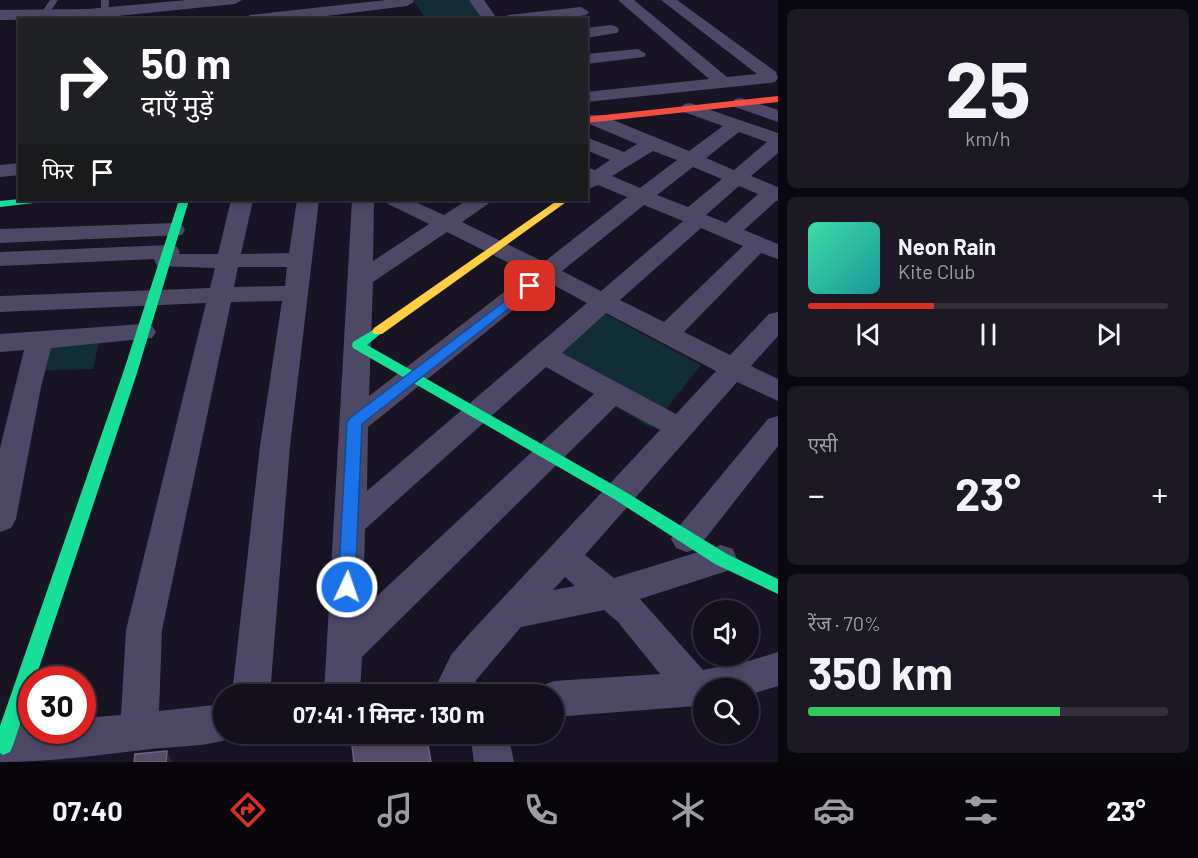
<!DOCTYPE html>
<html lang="hi">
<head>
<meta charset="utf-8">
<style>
	:root { --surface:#130f1b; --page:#1c1824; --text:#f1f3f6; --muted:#9d9ca3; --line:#322f3a; --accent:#d93025 }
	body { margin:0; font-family:Barlow,"Noto Sans Devanagari",sans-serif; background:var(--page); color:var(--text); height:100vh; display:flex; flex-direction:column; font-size:22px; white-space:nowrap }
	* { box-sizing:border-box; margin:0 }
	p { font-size:20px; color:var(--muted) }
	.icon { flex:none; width:33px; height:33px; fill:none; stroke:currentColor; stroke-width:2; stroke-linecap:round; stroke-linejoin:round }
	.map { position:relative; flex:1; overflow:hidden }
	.panel { display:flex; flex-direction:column; gap:9px; padding:9px; background:#0a080f; width:420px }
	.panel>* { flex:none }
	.guide { position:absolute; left:18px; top:18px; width:570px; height:183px; border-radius:0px; box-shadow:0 3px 9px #0003,0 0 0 2px var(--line); background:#202124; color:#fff; overflow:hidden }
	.fabs { position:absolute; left:693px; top:600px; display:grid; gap:12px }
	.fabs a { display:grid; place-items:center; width:66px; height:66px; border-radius:50%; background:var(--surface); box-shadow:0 3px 9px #0003,0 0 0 2px var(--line); font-size:30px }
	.speed { position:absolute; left:18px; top:666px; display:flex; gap:12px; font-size:30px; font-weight:700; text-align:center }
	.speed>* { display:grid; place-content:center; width:78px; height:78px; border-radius:50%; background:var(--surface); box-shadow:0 3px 9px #0003,0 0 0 2px var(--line); line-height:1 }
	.speed .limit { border:9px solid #d22; background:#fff; color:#111 }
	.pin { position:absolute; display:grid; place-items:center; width:51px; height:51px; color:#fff; margin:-26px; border-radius:12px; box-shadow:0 3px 9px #0006 }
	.me { position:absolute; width:66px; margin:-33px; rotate:3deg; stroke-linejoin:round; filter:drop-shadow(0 0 4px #0008) }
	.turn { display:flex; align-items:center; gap:21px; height:126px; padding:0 24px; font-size:27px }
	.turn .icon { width:78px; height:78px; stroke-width:2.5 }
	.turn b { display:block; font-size:42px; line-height:51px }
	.then { display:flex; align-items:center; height:57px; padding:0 24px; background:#0003; gap:12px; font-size:22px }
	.big { font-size:45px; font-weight:700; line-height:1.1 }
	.panel .card { flex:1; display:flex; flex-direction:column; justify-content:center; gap:9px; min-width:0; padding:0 21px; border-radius:9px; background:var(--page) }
	.panel .dial { align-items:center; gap:0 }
	.dial b { font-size:78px; line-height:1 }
	.song { display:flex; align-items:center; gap:18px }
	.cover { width:72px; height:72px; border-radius:9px; background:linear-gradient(135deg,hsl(160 70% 55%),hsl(180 70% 35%)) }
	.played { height:6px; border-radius:3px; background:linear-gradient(90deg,var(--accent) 35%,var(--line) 35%) }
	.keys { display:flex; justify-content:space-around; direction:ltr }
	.heat { display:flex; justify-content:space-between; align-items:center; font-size:33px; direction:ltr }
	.charge { height:9px; border-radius:4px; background:linear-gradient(90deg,#34c759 70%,var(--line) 0) }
	.trip { position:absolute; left:213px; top:684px; width:351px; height:60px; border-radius:30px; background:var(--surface); box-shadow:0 3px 9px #0003,0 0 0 2px var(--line); font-weight:700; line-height:60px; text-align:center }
	.menu { display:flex; height:96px; justify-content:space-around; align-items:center; background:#08060b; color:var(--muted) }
	.menu .icon { width:42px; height:42px }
	.menu .on { color:var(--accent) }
	.menu b { font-size:27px; color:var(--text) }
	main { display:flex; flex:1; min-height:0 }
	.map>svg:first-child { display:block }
	.green { fill:#112e33 }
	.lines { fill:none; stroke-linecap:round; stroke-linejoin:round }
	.lane { fill:#4d4865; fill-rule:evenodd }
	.street { fill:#4d4865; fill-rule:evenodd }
	.fast { fill:#16e098; fill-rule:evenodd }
	.slow { fill:#ffcf43; fill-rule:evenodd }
	.jam { fill:#f24e42; fill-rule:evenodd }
	.shaded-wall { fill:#2c2638 }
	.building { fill:#554e65; stroke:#6a647e; stroke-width:1.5 }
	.route { fill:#1a73e8; stroke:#114b97; stroke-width:1.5 }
</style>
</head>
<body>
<main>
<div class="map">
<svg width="778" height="762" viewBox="0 0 778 762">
	<rect width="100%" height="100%" fill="#191424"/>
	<!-- green -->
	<g class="green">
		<path d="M413,0H471L486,19H426Z"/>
		<path d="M594,308L701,365L651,428L539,359Z"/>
		<path d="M99,342L93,369L26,371L34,346Z"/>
	</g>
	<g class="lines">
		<!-- lane -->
		<g class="lane">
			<path d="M50,0H58L46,18H40L39,16Z"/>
			<path d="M101,0H109L108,15L101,13Z"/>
		</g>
		<!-- street -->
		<g class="street">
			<path d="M187,0H242L235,4L88,19L0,20V10L88,9Z"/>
			<path d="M386,0H413L414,2L407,6L294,20H243L250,15Z"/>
			<path d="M469,0H484L498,20H483Z"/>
			<path d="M618,0H634L727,77L757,74L661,0H677L776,72L778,78L775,82L769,83L586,102V92L709,79Z"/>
			<path d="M581,7L589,12L586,15L554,20H501L508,15Z"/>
			<path d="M611,25L617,27L619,30L617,33L586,38V28Z"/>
			<path d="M638,49L646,54L644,57L586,64V54Z"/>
			<path d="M741,98L778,110V122L735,107L732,103L735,99Z"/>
			<path d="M690,103L778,133V153L751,176L778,187V201H776L744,230L778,244V259L761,253L684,332L730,355L769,314L778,312V336L751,366L778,379V401L737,382L585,555L614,578L721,545L733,549L737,559L733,569L640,599L703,670L752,660L778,652V686L748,695V688H704V704L696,706L554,717V694H537L541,686L554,681L660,674L618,622L604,610L521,627L477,679L469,694H432L451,655L470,633L660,430L616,406L362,657L360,694H324L352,200H374L373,261L429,224L388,204L385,200H411L444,215L467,200H491L488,204L462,222L544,262L627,197L598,185L586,190V167L595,170L610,160L586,150V137L624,152L637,144L587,123V115H601L689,151L723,126L684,112L681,108L684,104ZM739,132L767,142L734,170L706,158ZM653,151L677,160L640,188L612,176ZM693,167L722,179L688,207L657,195ZM739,186L758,194L726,223L706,215ZM644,205L683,221L601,291L562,271ZM701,228L743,246L664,322L620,300ZM447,232L529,273L369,396L373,282ZM548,282L587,303L367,491L368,427ZM606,313L716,371L676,414L562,353ZM546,367L594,394L363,609L365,529ZM565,577L575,586L553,590Z"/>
			<path d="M20,163V175L0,177V165Z"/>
			<path d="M231,200H253L241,254L289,253L297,200H319L290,446L270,694H232L260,446L282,301L231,302L162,630L159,711L224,704V734H239L237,736C211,747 180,746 151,749C101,755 51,762 0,762V727L32,724V730H82V718L121,715L126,630L206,303L0,312V296L210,288L215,268L157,266L154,259L0,266V252L169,245L177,247L180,252L179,254H218ZM238,267H287L285,286L234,287Z"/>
			<path d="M174,223L182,225L185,230L182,235L0,243V229Z"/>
			<path d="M143,324L152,326L156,332L152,338L51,348L41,387L16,519L11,528L0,532V448L24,350L0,352V334Z"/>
			<path d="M778,416V446L698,548L687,552L676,548L671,539L676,530L768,419Z"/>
			<path d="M470,734H508L514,762H474Z"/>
		</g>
		<!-- fast -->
		<g class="fast">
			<path d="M20,199L39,200L34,203L0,207V201Z"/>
			<path d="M179,200H189L137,373L35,680H32V689L13,745L10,752L3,755L0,753V726L123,373Z"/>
			<path d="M378,327L384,331L367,345L624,491L727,554L778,579V594L715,564L614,499L353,348L352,345L353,342Z"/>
		</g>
		<!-- slow -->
		<path class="slow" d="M558,200H569L382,334H374L372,331L374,328Z"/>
		<!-- jam -->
		<path class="jam" d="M778,96V102L586,123V117Z"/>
	</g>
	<!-- shaded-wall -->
	<path class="shaded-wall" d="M167,751L172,762H166Z"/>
	<!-- building -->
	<g class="building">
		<path d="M426,734L431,762H354L352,746Z"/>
		<path d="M167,751L166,762H134L135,754Z"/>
	</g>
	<!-- route -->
	<path class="route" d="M530,282L536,286L534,289L362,424L355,587L353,592L347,594L341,592L338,587L347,422L350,418Z"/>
</svg>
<div class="fabs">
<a><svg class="icon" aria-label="sound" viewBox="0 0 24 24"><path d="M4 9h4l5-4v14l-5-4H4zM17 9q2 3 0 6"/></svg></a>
<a><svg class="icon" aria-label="search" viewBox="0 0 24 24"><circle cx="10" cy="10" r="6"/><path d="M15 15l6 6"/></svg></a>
</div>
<div class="speed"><div class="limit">30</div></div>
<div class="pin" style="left:530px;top:286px;background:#d93025"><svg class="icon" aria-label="arrive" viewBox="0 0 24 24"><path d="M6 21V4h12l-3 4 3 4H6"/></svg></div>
<svg class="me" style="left:347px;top:587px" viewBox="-20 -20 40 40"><circle r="17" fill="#1a73e8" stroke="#fff" stroke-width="3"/><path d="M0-11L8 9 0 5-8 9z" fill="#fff"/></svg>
<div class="trip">07:41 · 1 मिनट · 130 m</div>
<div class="guide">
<div class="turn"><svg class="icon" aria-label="right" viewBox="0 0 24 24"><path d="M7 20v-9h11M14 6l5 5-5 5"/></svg><div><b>50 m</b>दाएँ मुड़ें</div></div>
<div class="then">फिर<svg class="icon" aria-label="arrive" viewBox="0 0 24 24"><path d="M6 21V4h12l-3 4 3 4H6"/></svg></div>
</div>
</div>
<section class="panel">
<div class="card dial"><b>25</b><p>km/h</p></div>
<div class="card">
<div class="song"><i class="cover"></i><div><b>Neon Rain</b><p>Kite Club</p></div></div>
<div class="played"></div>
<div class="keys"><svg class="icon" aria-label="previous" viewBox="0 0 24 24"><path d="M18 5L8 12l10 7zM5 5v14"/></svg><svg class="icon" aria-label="pause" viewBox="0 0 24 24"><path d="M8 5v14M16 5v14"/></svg><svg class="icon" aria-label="next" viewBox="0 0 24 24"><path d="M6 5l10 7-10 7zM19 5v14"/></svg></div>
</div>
<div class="card"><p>एसी</p>
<div class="heat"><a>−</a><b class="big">23°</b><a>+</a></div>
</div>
<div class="card"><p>रेंज · 70%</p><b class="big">350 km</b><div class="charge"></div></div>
</section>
</main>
<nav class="menu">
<b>07:40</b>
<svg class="icon on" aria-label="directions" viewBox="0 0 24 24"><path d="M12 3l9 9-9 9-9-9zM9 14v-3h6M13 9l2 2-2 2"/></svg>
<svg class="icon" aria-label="music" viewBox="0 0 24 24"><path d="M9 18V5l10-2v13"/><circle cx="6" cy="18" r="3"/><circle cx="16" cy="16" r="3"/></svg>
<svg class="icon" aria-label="phone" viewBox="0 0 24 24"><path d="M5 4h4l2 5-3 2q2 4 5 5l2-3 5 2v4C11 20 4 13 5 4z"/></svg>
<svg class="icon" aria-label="climate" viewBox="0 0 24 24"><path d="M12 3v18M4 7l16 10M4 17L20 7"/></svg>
<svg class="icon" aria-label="car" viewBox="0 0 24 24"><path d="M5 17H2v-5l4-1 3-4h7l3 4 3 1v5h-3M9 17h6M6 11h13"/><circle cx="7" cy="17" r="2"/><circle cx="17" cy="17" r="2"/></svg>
<svg class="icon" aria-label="filters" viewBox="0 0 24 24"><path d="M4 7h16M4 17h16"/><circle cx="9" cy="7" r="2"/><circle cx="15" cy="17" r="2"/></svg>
<b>23°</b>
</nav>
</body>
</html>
